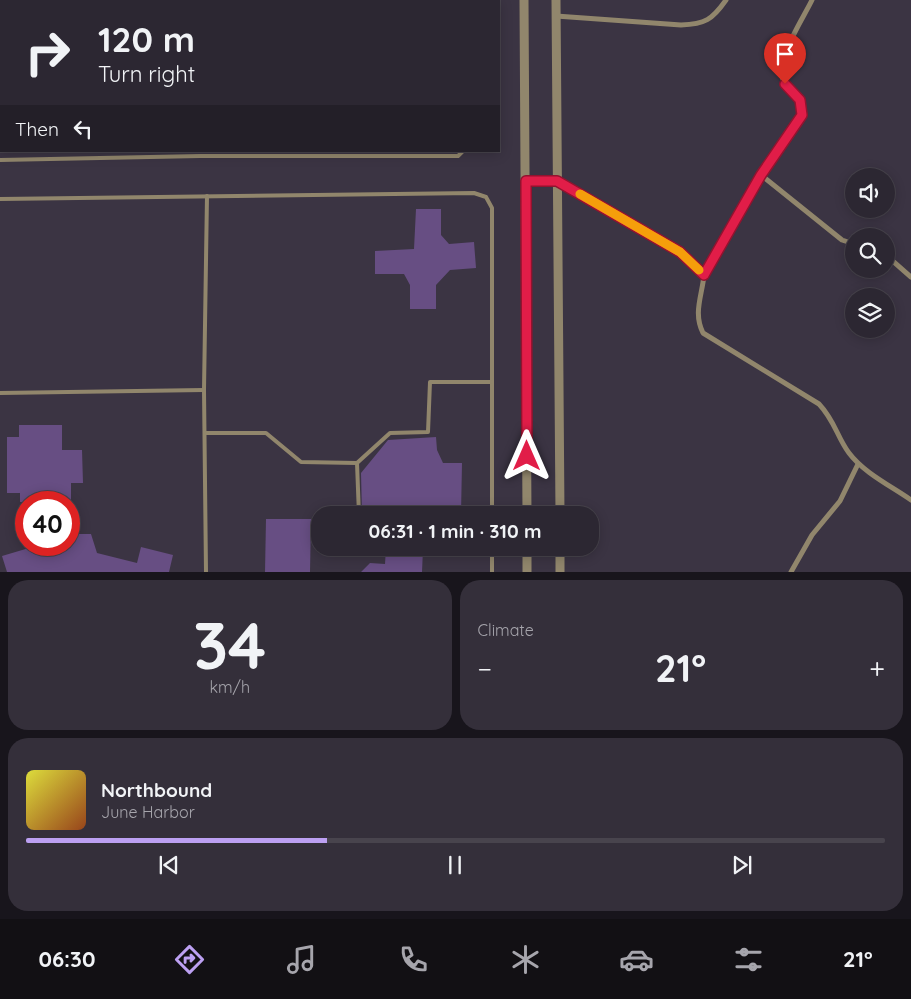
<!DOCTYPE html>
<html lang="en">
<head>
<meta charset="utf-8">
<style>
	:root { --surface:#2c2732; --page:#342f3a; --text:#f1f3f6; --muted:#a6a5ac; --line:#48444d; --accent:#bca0f2 }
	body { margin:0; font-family:Quicksand,sans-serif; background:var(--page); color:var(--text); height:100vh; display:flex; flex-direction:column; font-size:19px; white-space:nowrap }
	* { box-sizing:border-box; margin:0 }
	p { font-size:16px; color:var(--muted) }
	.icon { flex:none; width:28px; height:28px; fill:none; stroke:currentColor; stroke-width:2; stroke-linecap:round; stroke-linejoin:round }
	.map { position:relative; height:572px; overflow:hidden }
	.details { display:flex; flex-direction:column; gap:8px; padding:8px; background:#18151c; flex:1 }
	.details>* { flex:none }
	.hud { position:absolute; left:0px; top:0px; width:500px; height:152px; box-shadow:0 2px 12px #0003,0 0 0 1px var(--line); background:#2c2732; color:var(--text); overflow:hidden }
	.controls { position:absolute; left:845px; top:168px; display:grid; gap:10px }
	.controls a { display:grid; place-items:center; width:50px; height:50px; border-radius:50%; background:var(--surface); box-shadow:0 2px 12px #0003,0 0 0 1px var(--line); font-size:25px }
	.speed { position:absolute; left:15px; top:491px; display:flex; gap:10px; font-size:25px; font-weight:700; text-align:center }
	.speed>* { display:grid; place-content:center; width:65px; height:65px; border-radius:50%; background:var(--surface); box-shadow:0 2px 12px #0003,0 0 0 1px var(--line); line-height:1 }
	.speed .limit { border:8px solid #d22; background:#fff; color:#111 }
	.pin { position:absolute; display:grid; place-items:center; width:42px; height:42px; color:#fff; margin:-51px -21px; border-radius:50% 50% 50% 0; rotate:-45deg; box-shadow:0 0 5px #0007 }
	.pin .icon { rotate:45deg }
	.me { position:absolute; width:55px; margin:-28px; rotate:0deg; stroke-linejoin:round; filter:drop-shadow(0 0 4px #0008) }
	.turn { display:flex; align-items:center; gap:18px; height:105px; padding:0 15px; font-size:22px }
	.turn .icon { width:65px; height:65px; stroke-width:2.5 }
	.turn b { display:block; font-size:35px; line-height:42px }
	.then { display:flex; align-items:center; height:48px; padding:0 15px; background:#0003; gap:10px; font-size:19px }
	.big { font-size:38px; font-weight:700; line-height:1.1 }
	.details .widget { flex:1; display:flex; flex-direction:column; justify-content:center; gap:8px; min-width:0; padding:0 18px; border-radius:20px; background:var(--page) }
	.details .dial { align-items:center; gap:0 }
	.dial b { font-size:65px; line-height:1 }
	.song { display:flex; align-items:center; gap:15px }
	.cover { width:60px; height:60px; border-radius:8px; background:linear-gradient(135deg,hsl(60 70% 55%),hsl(20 70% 35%)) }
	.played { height:5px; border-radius:2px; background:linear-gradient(90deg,var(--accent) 35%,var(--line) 35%) }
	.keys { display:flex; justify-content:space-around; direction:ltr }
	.heat { display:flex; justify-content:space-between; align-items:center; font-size:28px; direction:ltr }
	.details .tiles { flex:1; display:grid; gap:8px; grid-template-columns:1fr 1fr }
	.widget:last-child { grid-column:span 2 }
	.trip { position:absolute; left:311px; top:506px; width:288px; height:50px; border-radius:20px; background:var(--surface); box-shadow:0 2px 12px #0003,0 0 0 1px var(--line); font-weight:700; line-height:50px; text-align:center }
	.menu { display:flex; height:80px; justify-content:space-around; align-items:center; background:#121014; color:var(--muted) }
	.menu .icon { width:35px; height:35px }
	.menu .current { color:var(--accent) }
	.menu b { font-size:22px; color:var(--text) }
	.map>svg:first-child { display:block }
	.building { fill:#674e83 }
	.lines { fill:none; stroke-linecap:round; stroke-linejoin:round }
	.service { stroke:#91866c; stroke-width:4 }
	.minor { stroke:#91866c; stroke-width:5 }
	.tertiary { stroke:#91866c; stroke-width:9 }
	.route-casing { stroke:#92132f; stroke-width:12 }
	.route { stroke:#e11d48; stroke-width:9 }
	.slow { stroke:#f59e0b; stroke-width:9 }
</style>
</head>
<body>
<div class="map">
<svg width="911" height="572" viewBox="0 0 911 572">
	<rect width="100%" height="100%" fill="#3b3443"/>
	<!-- building -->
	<g class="building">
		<path d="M416,209H441V235L449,244L474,242L476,268L450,270L436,285V309H410V285L404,274H375V251L414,249Z"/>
		<path d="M19,425H62V450H82L83,483H71V534H91L97,553L137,563L141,547L173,555L169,572H7L2,556L39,545H69V502H20V493H7V437H19Z"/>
		<path d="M436,437L437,450L443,463H462L461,514H362L361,473L388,440Z"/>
		<path d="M266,519H311L310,572H265Z"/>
		<path d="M386,548L423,549L422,572H361L370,563L385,564Z"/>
	</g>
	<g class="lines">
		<!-- service -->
		<g class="service">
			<path d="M113,1L114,0"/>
			<path d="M474,1V0"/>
			<path d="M0,160L200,156H458L463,151"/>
			<path d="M0,199L474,193L486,197L492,208V515"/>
			<path d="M0,393L204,390"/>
			<path d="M206,433H266L301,462L357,463L390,433L428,432L430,382H491"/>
			<path d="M357,463L359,515"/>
			<path d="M360,548V554"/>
			<path d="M492,548V572"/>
			<path d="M206,572L204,390L207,196"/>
		</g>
		<!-- minor -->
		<g class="minor">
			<path d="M556,16L681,25C705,24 712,20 726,0"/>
			<path d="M761,175L842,240L854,244"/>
			<path d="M557,182L680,252L704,275C702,296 693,313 703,333L819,404C835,421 837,437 849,453C864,473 891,486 911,500"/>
			<path d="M886,255L911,277"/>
			<path d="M704,275L761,175L802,115C803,99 792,95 784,82C773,63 803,19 812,0"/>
			<path d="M791,572L812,535L840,501L858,464"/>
		</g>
		<!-- tertiary -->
		<g class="tertiary">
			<path d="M524,0L527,515"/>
			<path d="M556,0L560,515"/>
			<path d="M525,181H557"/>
			<path d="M527,548V572"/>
			<path d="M560,548V572"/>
		</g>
	</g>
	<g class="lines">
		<!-- route casing -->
		<g class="route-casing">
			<path id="route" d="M527,456L526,181H557L680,252L704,275L761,175L802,115L800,100L785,84"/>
		</g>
		<!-- route -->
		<use href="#route" class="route"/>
		<!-- slow -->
		<path class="slow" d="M580,194L680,252L699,270"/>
	</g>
</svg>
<div class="controls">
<a><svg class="icon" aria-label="sound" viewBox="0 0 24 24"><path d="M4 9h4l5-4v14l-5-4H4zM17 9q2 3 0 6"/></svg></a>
<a><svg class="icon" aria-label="search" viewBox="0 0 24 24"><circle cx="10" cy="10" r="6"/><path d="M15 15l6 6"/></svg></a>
<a><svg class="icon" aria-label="layers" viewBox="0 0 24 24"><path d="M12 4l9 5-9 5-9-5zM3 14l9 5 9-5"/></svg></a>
</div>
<div class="speed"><div class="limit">40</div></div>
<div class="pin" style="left:785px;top:84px;background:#d93025"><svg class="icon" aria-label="arrive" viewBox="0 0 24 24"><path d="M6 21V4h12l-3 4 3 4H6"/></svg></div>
<svg class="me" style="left:527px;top:456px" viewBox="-20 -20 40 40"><path d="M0-17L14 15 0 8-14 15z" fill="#e11d48" stroke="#fff" stroke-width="4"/></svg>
<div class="trip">06:31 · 1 min · 310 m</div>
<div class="hud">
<div class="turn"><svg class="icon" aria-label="right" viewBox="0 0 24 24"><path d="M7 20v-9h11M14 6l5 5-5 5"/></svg><div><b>120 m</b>Turn right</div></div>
<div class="then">Then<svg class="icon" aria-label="left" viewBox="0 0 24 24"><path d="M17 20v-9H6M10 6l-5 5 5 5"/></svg></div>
</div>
</div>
<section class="details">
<div class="tiles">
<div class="widget dial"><b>34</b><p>km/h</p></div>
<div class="widget"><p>Climate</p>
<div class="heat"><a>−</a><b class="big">21°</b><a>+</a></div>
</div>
<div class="widget">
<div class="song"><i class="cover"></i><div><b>Northbound</b><p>June Harbor</p></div></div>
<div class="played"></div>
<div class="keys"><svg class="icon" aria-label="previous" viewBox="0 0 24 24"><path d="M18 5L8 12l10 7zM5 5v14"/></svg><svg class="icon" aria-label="pause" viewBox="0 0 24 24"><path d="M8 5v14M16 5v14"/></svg><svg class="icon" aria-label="next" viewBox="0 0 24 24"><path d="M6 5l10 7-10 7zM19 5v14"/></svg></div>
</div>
</div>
</section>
<nav class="menu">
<b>06:30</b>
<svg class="icon current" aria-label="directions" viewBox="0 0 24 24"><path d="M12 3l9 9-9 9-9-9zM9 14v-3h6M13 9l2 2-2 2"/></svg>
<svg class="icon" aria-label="music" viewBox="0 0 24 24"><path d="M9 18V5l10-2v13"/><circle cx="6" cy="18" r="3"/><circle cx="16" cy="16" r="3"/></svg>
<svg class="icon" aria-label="phone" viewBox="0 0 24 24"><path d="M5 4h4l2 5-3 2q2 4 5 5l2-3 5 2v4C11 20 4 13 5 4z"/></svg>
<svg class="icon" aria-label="climate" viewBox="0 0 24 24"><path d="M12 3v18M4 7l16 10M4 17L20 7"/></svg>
<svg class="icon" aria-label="car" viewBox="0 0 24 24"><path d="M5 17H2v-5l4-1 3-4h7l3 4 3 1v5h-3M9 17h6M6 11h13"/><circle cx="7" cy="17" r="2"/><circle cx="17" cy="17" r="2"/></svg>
<svg class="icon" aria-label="filters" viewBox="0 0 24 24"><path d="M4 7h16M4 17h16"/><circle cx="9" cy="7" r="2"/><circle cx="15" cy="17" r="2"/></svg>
<b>21°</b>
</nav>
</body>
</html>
